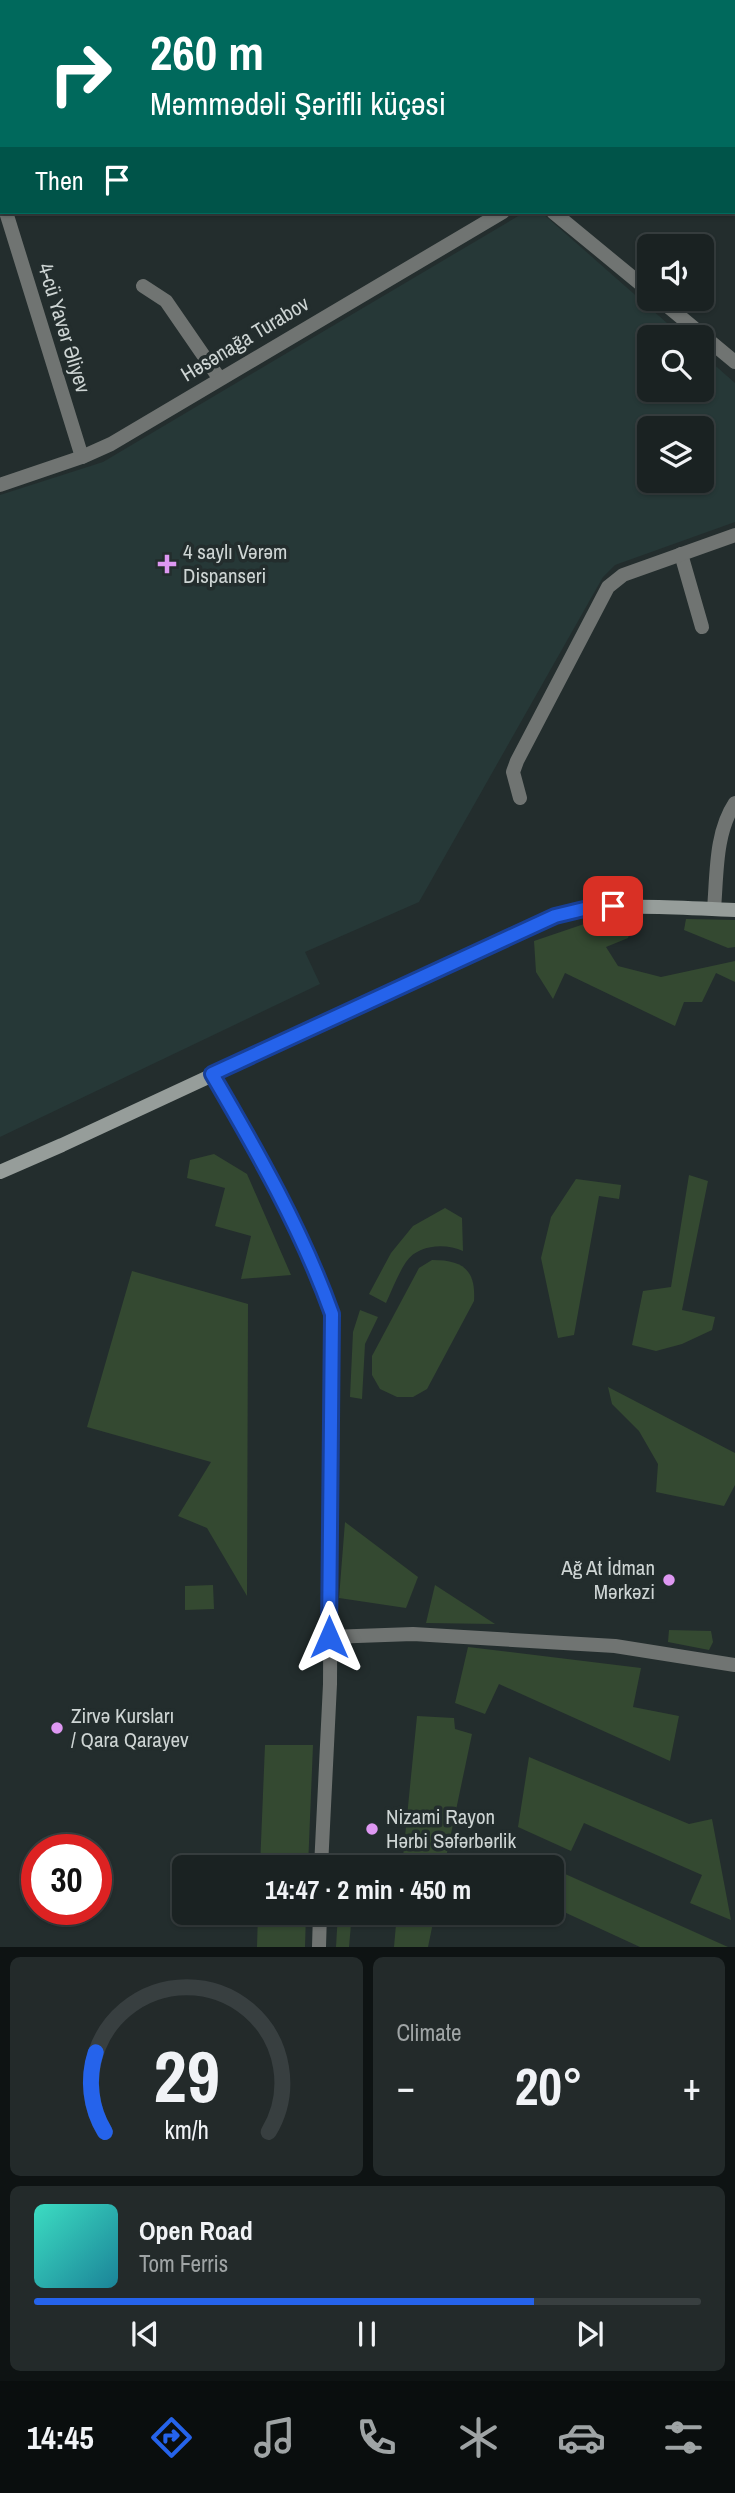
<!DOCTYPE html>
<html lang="en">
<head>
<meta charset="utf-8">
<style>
	:root { --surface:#1a2222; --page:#232a2a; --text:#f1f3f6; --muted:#9fa4a5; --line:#383f40; --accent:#2563eb }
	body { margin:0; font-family:"Archivo Narrow",sans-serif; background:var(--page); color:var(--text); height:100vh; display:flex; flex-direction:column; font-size:26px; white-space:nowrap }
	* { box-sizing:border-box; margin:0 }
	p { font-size:23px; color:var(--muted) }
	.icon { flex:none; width:38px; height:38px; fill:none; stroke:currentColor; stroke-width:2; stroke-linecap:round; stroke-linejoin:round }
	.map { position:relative; height:1947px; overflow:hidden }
	.details { display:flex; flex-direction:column; gap:10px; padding:10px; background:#0e1313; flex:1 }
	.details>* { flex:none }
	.guide { position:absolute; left:0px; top:0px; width:735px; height:214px; box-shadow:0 2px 5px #0004,0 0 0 2px var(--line); background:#00695c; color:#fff; overflow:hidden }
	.tools { position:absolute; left:637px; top:234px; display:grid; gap:14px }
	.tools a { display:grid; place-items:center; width:77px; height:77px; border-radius:10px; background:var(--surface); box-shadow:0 2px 5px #0004,0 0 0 2px var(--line); font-size:35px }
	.speed { position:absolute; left:21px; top:1834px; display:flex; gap:14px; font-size:35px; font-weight:700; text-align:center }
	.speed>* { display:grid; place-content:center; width:91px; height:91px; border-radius:50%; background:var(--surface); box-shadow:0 2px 5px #0004,0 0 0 2px var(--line); line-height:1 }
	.speed .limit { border:10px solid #d22; background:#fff; color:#111 }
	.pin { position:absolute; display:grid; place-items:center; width:60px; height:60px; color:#fff; margin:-30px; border-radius:14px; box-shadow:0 4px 10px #0006 }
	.me { position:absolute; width:77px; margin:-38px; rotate:0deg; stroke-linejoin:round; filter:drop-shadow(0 0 5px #0008) }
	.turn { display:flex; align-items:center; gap:24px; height:147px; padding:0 35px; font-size:32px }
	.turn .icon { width:91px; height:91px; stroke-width:2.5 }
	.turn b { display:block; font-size:49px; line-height:60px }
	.then { display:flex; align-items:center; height:66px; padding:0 35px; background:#0003; gap:14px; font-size:26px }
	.big { font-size:52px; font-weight:800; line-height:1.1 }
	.details .card { flex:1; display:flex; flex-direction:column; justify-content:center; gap:10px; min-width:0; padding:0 24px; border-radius:10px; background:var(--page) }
	.details .dial { align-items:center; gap:0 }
	.dial svg { height:182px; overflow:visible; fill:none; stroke:var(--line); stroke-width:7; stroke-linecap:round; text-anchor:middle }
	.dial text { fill:var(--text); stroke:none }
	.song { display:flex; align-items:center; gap:21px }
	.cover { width:84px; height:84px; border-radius:10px; background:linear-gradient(135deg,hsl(170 70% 55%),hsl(190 70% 35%)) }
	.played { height:7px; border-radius:4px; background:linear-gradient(90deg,var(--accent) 75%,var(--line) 75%) }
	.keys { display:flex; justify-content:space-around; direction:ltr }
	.heat { display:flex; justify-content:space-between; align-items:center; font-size:38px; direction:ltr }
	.details .tiles { flex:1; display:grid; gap:10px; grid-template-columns:1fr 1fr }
	.card:last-child { grid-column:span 2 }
	.trip { position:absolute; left:172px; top:1855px; width:392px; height:70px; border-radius:10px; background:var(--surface); box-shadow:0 2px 5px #0004,0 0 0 2px var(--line); font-weight:800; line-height:70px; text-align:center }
	.tabs { display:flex; height:112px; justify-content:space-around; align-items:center; background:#0a0e0e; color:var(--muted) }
	.tabs .icon { width:49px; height:49px }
	.tabs .current { color:var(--accent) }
	.tabs b { font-size:32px; color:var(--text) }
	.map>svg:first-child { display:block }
	.built { fill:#263837; fill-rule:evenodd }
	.green { fill:#344931 }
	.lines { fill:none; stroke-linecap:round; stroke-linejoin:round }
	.street { stroke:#707472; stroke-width:14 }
	.secondary { stroke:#969d9a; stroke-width:14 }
	.route-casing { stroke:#184099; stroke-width:18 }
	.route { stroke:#2563eb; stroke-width:12 }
	.poi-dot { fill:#de98f2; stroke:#232d2d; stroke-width:2.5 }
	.labels { text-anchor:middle; stroke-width:7; stroke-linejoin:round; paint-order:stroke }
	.street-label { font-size:21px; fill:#ced5d4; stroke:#232d2d }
	.poi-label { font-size:21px; fill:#ced5d4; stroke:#232d2d; text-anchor:start }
</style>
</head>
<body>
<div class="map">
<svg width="735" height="1947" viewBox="0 0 735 1947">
	<rect width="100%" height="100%" fill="#232d2d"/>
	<!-- built -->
	<path class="built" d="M525,212H541L684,338H649V390H702V354L735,383V522L615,565L603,577L419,902L305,952L320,984L0,1137V495L103,462ZM649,429H702V481H649Z"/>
	<!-- green -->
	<g class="green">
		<path d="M686,919L735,920V947L728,948L684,930Z"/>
		<path d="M590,922L632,924L628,938L606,947L618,966L661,977L735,961V982L716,973L702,1002H684L675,1026L565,973L553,999L536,972L534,941Z"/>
		<path d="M214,1154L247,1174L291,1275L241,1279L251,1236L215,1226L225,1188L187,1178L190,1160Z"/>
		<path d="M689,1175L708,1181L682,1310L715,1317L712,1330L682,1344L656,1351L632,1345L643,1291L671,1287Z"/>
		<path d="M576,1179L621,1185L619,1199L599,1196L574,1335L558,1338L541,1258L551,1217Z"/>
		<path d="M445,1208L462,1218L463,1251C446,1243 418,1244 406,1262C398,1274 392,1290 386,1303L369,1294L391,1253L413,1226Z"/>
		<path d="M432,1260C462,1260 476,1269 474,1301L427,1389L413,1397H397L380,1389L372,1375V1356L419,1268Z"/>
		<path d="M132,1271L248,1304L247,1596L207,1528L178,1516L211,1462L87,1427Z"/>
		<path d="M360,1310L378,1317L365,1344L362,1399L350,1397L353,1332Z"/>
		<path d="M608,1387L735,1453V1485L724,1506L656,1492L658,1464L639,1431L612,1404Z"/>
		<path d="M345,1522L418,1577L406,1608L339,1598Z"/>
		<path d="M213,1585L214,1609L185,1610V1586Z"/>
		<path d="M435,1585L495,1624L426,1623Z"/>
		<path d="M669,1630L711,1631L713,1642L709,1650L668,1642Z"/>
		<path d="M468,1647L641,1668L633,1707L679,1716L670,1761L499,1684L485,1714L455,1703Z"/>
		<path d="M417,1716L454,1718L455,1729L472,1734L444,1867H402Z"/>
		<path d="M265,1745H313L308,1867H260Z"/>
		<path d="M529,1757L689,1824L712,1819L731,1920L690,1903L702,1875L584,1823L571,1851L518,1827Z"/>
		<path d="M554,1869L728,1947H640L551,1906V1876Z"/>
		<path d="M258,1913H306L305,1947H257Z"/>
		<path d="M338,1913H352L349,1947H336Z"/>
		<path d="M397,1913H435L428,1947H394Z"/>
	</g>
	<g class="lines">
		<!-- street -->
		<g class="street">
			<path d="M103,0V2"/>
			<path d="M458,0L459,2"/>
			<path d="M0,193L2,199"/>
			<path d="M733,205L735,206"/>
			<path d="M6,212L82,457"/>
			<path d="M553,212L649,291"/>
			<path d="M143,286L166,301L219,378"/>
			<path d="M659,299L735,362"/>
			<path d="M0,485L82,457L111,444L503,212"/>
			<path d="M681,554L702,627"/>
			<path d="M520,798L513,772L517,761L608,587L623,575L735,535"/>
			<path d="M714,909C717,874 715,833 735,803"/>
			<path d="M212,1074C257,1151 302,1230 332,1314L330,1684L321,1867"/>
			<path d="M329,1637L413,1634L615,1646L735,1665"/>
			<path d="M319,1947L320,1913"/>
		</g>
		<!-- secondary -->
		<path class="secondary" d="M0,1172L62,1145L555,916C614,901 675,908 735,910"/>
	</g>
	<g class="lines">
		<!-- route casing -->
		<g class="route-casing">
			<path id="route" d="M329,1637L332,1314C302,1230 257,1151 212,1074L555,916L584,909L613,906"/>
		</g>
		<!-- route -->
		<use href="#route" class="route"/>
	</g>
	<!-- markers -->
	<g class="poi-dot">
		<path d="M163.5 553.5h7v7h7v7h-7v7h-7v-7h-7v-7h7z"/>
		<circle cx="669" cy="1580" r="7"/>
		<circle cx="57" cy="1728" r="7"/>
		<circle cx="372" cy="1829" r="7"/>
	</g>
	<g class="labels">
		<!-- street labels -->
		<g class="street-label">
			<text transform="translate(64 328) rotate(73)" y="7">4-cü Yavər Əliyev</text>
			<text transform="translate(245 339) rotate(-31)" y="7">Həsənağa Turabov</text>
		</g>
		<!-- poi labels -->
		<g class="poi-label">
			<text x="183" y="559">4 saylı Vərəm<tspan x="183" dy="24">Dispanseri</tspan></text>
			<text x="655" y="1575" text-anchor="end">Ağ At İdman<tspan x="655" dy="24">Mərkəzi</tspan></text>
			<text x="71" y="1723">Zirvə Kursları<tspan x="71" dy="24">/ Qara Qarayev</tspan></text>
			<text x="386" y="1824">Nizami Rayon<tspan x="386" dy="24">Hərbi Səfərbərlik</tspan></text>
		</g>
	</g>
</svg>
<div class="tools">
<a><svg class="icon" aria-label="sound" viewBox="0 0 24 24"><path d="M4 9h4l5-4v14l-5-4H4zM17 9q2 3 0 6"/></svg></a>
<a><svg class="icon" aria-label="search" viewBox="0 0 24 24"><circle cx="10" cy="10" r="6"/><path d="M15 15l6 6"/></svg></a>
<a><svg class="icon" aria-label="layers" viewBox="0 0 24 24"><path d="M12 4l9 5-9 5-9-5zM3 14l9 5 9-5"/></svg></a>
</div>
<div class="speed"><div class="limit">30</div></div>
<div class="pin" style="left:613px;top:906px;background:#d93025"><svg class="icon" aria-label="arrive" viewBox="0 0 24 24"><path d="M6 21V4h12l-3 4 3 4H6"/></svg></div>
<svg class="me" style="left:329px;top:1637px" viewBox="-20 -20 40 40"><path d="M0-17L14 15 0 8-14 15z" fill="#2563eb" stroke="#fff" stroke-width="4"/></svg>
<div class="trip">14:47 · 2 min · 450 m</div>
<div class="guide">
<div class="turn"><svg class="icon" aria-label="right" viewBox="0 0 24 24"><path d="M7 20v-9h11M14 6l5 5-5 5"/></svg><div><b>260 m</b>Məmmədəli Şərifli küçəsi</div></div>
<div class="then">Then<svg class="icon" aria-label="arrive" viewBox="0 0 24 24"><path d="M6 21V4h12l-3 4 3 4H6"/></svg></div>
</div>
</div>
<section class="details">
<div class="tiles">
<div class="card dial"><svg viewBox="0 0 100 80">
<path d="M14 69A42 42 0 1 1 86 69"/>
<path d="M14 69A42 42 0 0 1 10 34" stroke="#2563eb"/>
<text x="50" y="56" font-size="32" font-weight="700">29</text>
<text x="50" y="72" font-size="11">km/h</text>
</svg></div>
<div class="card"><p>Climate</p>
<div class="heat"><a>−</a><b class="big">20°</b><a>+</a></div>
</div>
<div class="card">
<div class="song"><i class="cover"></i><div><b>Open Road</b><p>Tom Ferris</p></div></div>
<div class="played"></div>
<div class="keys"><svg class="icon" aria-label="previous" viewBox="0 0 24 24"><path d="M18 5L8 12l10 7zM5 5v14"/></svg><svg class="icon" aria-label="pause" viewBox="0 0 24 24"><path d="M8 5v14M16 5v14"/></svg><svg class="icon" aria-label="next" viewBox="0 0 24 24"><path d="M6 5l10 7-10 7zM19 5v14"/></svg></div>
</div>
</div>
</section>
<nav class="tabs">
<b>14:45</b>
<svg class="icon current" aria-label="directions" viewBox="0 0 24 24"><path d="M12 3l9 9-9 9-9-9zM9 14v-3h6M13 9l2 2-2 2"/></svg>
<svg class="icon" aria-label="music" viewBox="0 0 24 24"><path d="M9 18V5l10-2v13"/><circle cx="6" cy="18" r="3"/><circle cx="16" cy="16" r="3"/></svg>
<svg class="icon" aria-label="phone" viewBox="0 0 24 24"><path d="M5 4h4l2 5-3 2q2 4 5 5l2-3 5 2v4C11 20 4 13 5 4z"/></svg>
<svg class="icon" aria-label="climate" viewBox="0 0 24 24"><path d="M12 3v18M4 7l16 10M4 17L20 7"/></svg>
<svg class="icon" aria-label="car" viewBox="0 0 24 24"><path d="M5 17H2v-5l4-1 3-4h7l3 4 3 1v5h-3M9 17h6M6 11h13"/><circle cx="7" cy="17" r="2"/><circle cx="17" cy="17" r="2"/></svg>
<svg class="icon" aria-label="filters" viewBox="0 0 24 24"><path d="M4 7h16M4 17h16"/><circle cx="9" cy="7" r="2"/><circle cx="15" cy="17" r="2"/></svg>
</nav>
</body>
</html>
